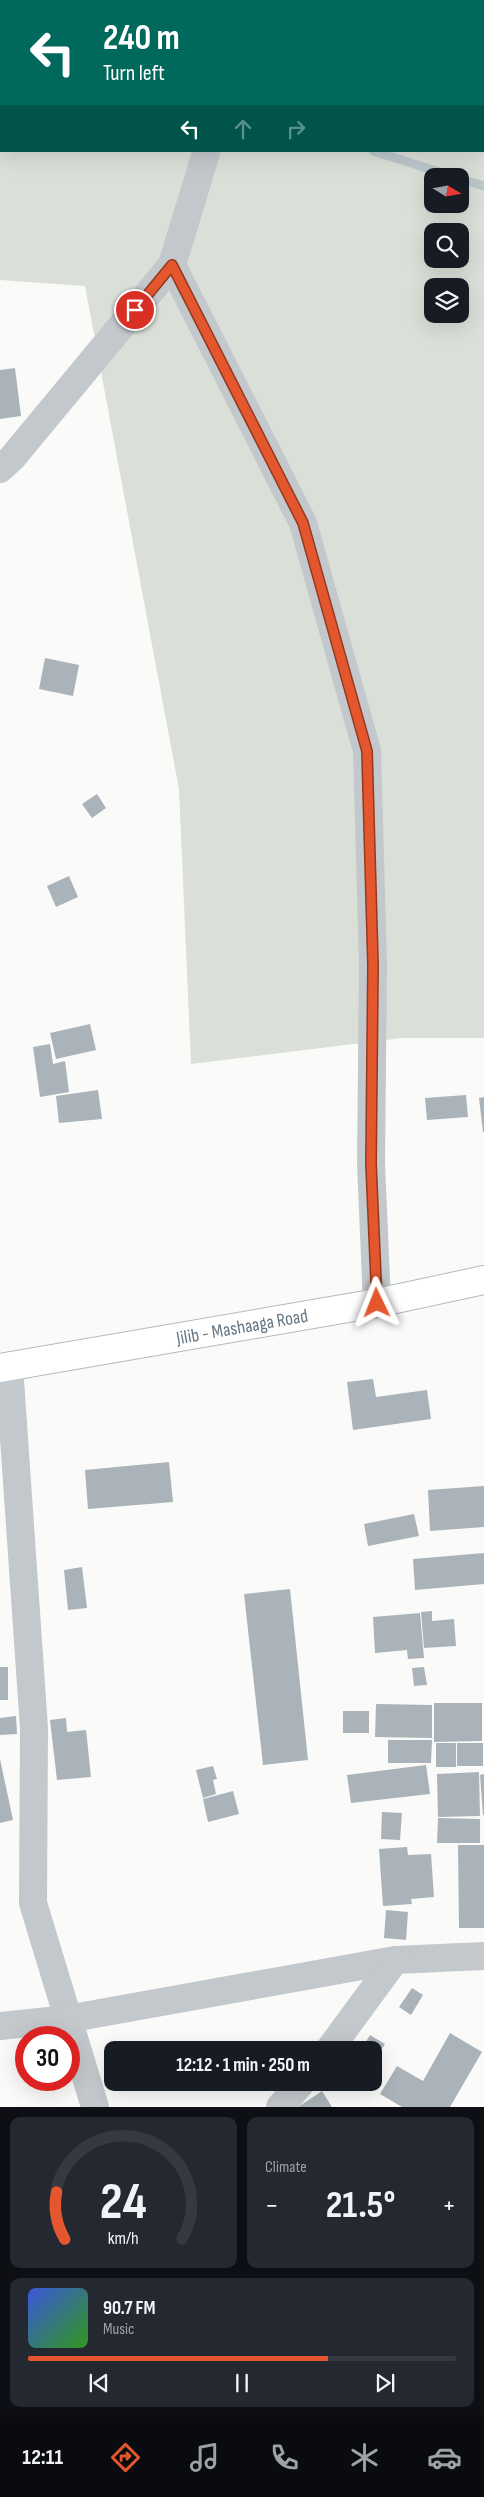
<!DOCTYPE html>
<html lang="en">
<head>
<meta charset="utf-8">
<style>
	:root { --surface:#171b24; --page:#242831; --text:#f1f3f6; --muted:#9ea1a6; --line:#363941; --accent:#e4572e }
	body { margin:0; font-family:"Sofia Sans Condensed",sans-serif; background:var(--page); color:var(--text); height:100vh; display:flex; flex-direction:column; font-size:19px; white-space:nowrap }
	* { box-sizing:border-box; margin:0 }
	p { font-size:16px; color:var(--muted) }
	.icon { flex:none; width:28px; height:28px; fill:none; stroke:currentColor; stroke-width:2; stroke-linecap:round; stroke-linejoin:round }
	.map { position:relative; height:2107px; overflow:hidden }
	.side { display:flex; flex-direction:column; gap:10px; padding:10px; background:#0d0f14; flex:1 }
	.side>* { flex:none }
	.hud { position:absolute; left:0px; top:0px; width:485px; height:152px; box-shadow:0 5px 20px #0002; background:#00695c; color:#fff; overflow:hidden }
	.needle { width:32px; rotate:101deg }
	.buttons { position:absolute; left:424px; top:168px; display:grid; gap:10px }
	.buttons a { display:grid; place-items:center; width:45px; height:45px; border-radius:10px; background:var(--surface); box-shadow:0 5px 20px #0002; font-size:25px }
	.speed { position:absolute; left:15px; top:2026px; display:flex; gap:10px; font-size:25px; font-weight:700; text-align:center }
	.speed>* { display:grid; place-content:center; width:65px; height:65px; border-radius:50%; background:var(--surface); box-shadow:0 5px 20px #0002; line-height:1 }
	.speed .limit { border:8px solid #d22; background:#fff; color:#111 }
	.pin { position:absolute; display:grid; place-items:center; width:42px; height:42px; color:#fff; margin:-21px; border:2px solid #fff; border-radius:50%; box-shadow:0 1px 5px #0007 }
	.me { position:absolute; width:55px; margin:-28px; rotate:358deg; stroke-linejoin:round; filter:drop-shadow(0 0 4px #0008) }
	.turn { display:flex; align-items:center; gap:18px; height:105px; padding:0 20px; font-size:22px }
	.turn .icon { width:65px; height:65px; stroke-width:2.5 }
	.turn b { display:block; font-size:35px; line-height:42px }
	.lanes { display:flex; align-items:center; height:48px; padding:0 20px; background:#0003; justify-content:center; gap:25px; direction:ltr }
	.lanes .off { opacity:.35 }
	.big { font-size:38px; font-weight:700; line-height:1.1 }
	.side .widget { flex:1; display:flex; flex-direction:column; justify-content:center; gap:8px; min-width:0; padding:0 18px; border-radius:10px; background:var(--page) }
	.side .dial { align-items:center; gap:0 }
	.dial svg { height:130px; overflow:visible; fill:none; stroke:var(--line); stroke-width:7; stroke-linecap:round; text-anchor:middle }
	.dial text { fill:var(--text); stroke:none }
	.song { display:flex; align-items:center; gap:15px }
	.cover { width:60px; height:60px; border-radius:8px; background:linear-gradient(135deg,hsl(230 70% 55%),hsl(110 70% 35%)) }
	.played { height:5px; border-radius:2px; background:linear-gradient(90deg,var(--accent) 70%,var(--line) 70%) }
	.keys { display:flex; justify-content:space-around; direction:ltr }
	.heat { display:flex; justify-content:space-between; align-items:center; font-size:28px; direction:ltr }
	.side .tiles { flex:1; display:grid; gap:10px; grid-template-columns:1fr 1fr }
	.widget:last-child { grid-column:span 2 }
	.trip { position:absolute; left:104px; top:2041px; width:278px; height:50px; border-radius:10px; background:var(--surface); box-shadow:0 5px 20px #0002; font-weight:700; line-height:50px; text-align:center }
	.menu { display:flex; height:80px; justify-content:space-around; align-items:center; background:#090b0e; color:var(--muted) }
	.menu .icon { width:35px; height:35px }
	.menu .selected { color:var(--accent) }
	.menu b { font-size:22px; color:var(--text) }
	.map>svg:first-child { display:block }
	.green { fill:#dadfd7; fill-rule:evenodd }
	.lines { fill:none; stroke-linecap:round; stroke-linejoin:round }
	.stream { stroke:#bbc7cb; stroke-width:9 }
	.building { fill:#aab3b9 }
	.secondary-casing { stroke:#b3babf; stroke-width:30 }
	.path { stroke:#bbbfc2; stroke-width:3; stroke-dasharray:2.5 2.5; stroke-linecap:butt }
	.minor { stroke:#c3c8cc; stroke-width:28 }
	.secondary { stroke:#fff; stroke-width:28 }
	.route-casing { stroke:#94391e; stroke-width:12 }
	.route { stroke:#e4572e; stroke-width:9 }
	.labels { text-anchor:middle; stroke-width:5; stroke-linejoin:round; paint-order:stroke }
	.street-label { font-size:19px; fill:#657683; stroke:#fff }
</style>
</head>
<body>
<div class="map">
<svg width="484" height="2107" viewBox="0 0 484 2107">
	<rect width="100%" height="100%" fill="#fafaf8"/>
	<!-- green -->
	<path class="green" d="M0,0H484V1038H402L191,1064L179,789L85,286L0,280ZM1,1H484V151H1ZM432,176H460V204H432ZM432,231H460V259H432ZM432,286H460V314H432Z"/>
	<g class="lines">
		<!-- stream -->
		<g class="stream">
			<path d="M0,102H1"/>
			<path d="M373,151L452,176"/>
			<path d="M460,179L484,186"/>
		</g>
	</g>
	<!-- building -->
	<g class="building">
		<path d="M15,368L21,416L0,419V370Z"/>
		<path d="M45,658L79,665L73,696L39,689Z"/>
		<path d="M97,794L106,808L92,818L82,804Z"/>
		<path d="M69,876L78,897L56,907L47,886Z"/>
		<path d="M90,1024L96,1050L56,1059L50,1033Z"/>
		<path d="M50,1044L53,1064L65,1061L69,1092L40,1097L33,1047Z"/>
		<path d="M98,1090L102,1119L59,1123L56,1096Z"/>
		<path d="M466,1095L468,1117L427,1120L425,1098Z"/>
		<path d="M484,1097V1132H483L479,1098Z"/>
		<path d="M373,1379L376,1397L427,1390L431,1419L353,1430L347,1382Z"/>
		<path d="M169,1462L173,1502L88,1509L85,1470Z"/>
		<path d="M484,1486V1527L430,1531L428,1490Z"/>
		<path d="M414,1514L419,1536L368,1546L364,1524Z"/>
		<path d="M484,1553V1584L415,1590L413,1559Z"/>
		<path d="M82,1567L87,1608L68,1610L64,1570Z"/>
		<path d="M290,1589L308,1760L263,1765L244,1594Z"/>
		<path d="M432,1611V1621L454,1619L456,1646L424,1648L421,1612Z"/>
		<path d="M420,1613L424,1658L408,1659L407,1650L375,1653L373,1617Z"/>
		<rect x="0" y="1667" width="8" height="33"/>
		<path d="M424,1667L427,1685L414,1686L412,1668Z"/>
		<path d="M434,1703H482V1741L434,1742Z"/>
		<path d="M376,1704L432,1705V1738L375,1737Z"/>
		<rect x="343" y="1711" width="26" height="22"/>
		<path d="M16,1716L17,1734L0,1735V1718Z"/>
		<path d="M66,1718L67,1732L86,1730L91,1777L57,1780L50,1720Z"/>
		<path d="M388,1740H432L431,1763H388Z"/>
		<rect x="436" y="1743" width="20" height="24"/>
		<rect x="457" y="1743" width="26" height="23"/>
		<path d="M0,1759L13,1820L0,1823Z"/>
		<path d="M426,1765L430,1794L351,1803L347,1775Z"/>
		<path d="M213,1766L217,1779L213,1780L216,1794L203,1798L196,1770Z"/>
		<path d="M479,1772L480,1816L438,1817L437,1774Z"/>
		<path d="M484,1774V1815H483L480,1775Z"/>
		<path d="M233,1791L239,1814L208,1822L203,1799Z"/>
		<path d="M382,1812L402,1813L400,1840L381,1839Z"/>
		<path d="M438,1818L480,1819V1843H437Z"/>
		<path d="M458,1845H484V1928H459Z"/>
		<path d="M407,1847L408,1855L431,1854L434,1897L411,1899L412,1904L383,1906L379,1849Z"/>
		<path d="M386,1910L408,1912L406,1940L384,1938Z"/>
		<path d="M412,1988L423,1995L411,2015L399,2007Z"/>
		<path d="M450,2033L482,2052L450,2107H402L380,2094L397,2066L423,2081Z"/>
		<path d="M370,2035L385,2044L372,2064V2050H361Z"/>
		<path d="M322,2091L332,2107H298Z"/>
	</g>
	<g class="lines">
		<!-- secondary casing -->
		<g class="secondary-casing">
			<path id="secondary" d="M0,1368L377,1303L484,1280"/>
		</g>
		<!-- path -->
		<path class="path" d="M161,0L162,1"/>
		<!-- minor -->
		<g class="minor">
			<path d="M172,265L303,523L367,751L373,965L371,1164L377,1303"/>
			<path d="M0,469L12,458L172,265L206,153"/>
			<path d="M9,1366L34,1728L33,1903L95,2107"/>
			<path d="M0,2026L67,2019L395,1960L484,1956"/>
			<path d="M329,2050L395,1960"/>
			<path d="M280,2107L302,2082"/>
		</g>
		<!-- secondary -->
		<use href="#secondary" class="secondary"/>
	</g>
	<g class="lines">
		<!-- route casing -->
		<g class="route-casing">
			<path id="route" d="M135,310L172,265L303,523L367,751L373,965L371,1164L377,1303"/>
		</g>
		<!-- route -->
		<use href="#route" class="route"/>
	</g>
	<g class="labels">
		<!-- street labels -->
		<g class="street-label">
			<text transform="translate(242 1326) rotate(-10)" y="7">Jilib - Mashaaga Road</text>
		</g>
	</g>
</svg>
<div class="buttons">
<a><svg class="needle" viewBox="-14 -14 28 28"><path d="M0-13l5 13h-10z" fill="#e53935"/><path d="M0 13l5-13h-10z" fill="#9ea1a6"/></svg></a>
<a><svg class="icon" aria-label="search" viewBox="0 0 24 24"><circle cx="10" cy="10" r="6"/><path d="M15 15l6 6"/></svg></a>
<a><svg class="icon" aria-label="layers" viewBox="0 0 24 24"><path d="M12 4l9 5-9 5-9-5zM3 14l9 5 9-5"/></svg></a>
</div>
<div class="speed"><div class="limit">30</div></div>
<div class="pin" style="left:135px;top:310px;background:#d93025"><svg class="icon" aria-label="arrive" viewBox="0 0 24 24"><path d="M6 21V4h12l-3 4 3 4H6"/></svg></div>
<svg class="me" style="left:377px;top:1303px" viewBox="-20 -20 40 40"><path d="M0-17L14 15 0 8-14 15z" fill="#e4572e" stroke="#fff" stroke-width="4"/></svg>
<div class="trip">12:12 · 1 min · 250 m</div>
<div class="hud">
<div class="turn"><svg class="icon" aria-label="left" viewBox="0 0 24 24"><path d="M17 20v-9H6M10 6l-5 5 5 5"/></svg><div><b>240 m</b>Turn left</div></div>
<div class="lanes"><svg class="icon" aria-label="left" viewBox="0 0 24 24"><path d="M17 20v-9H6M10 6l-5 5 5 5"/></svg><svg class="icon off" aria-label="ahead" viewBox="0 0 24 24"><path d="M12 20V5M6 11l6-6 6 6"/></svg><svg class="icon off" aria-label="right" viewBox="0 0 24 24"><path d="M7 20v-9h11M14 6l5 5-5 5"/></svg></div>
</div>
</div>
<section class="side">
<div class="tiles">
<div class="widget dial"><svg viewBox="0 0 100 80">
<path d="M14 69A42 42 0 1 1 86 69"/>
<path d="M14 69A42 42 0 0 1 9 40" stroke="#e4572e"/>
<text x="50" y="56" font-size="32" font-weight="700">24</text>
<text x="50" y="72" font-size="11">km/h</text>
</svg></div>
<div class="widget"><p>Climate</p>
<div class="heat"><a>−</a><b class="big">21.5°</b><a>+</a></div>
</div>
<div class="widget">
<div class="song"><i class="cover"></i><div><b>90.7 FM</b><p>Music</p></div></div>
<div class="played"></div>
<div class="keys"><svg class="icon" aria-label="previous" viewBox="0 0 24 24"><path d="M18 5L8 12l10 7zM5 5v14"/></svg><svg class="icon" aria-label="pause" viewBox="0 0 24 24"><path d="M8 5v14M16 5v14"/></svg><svg class="icon" aria-label="next" viewBox="0 0 24 24"><path d="M6 5l10 7-10 7zM19 5v14"/></svg></div>
</div>
</div>
</section>
<nav class="menu">
<b>12:11</b>
<svg class="icon selected" aria-label="directions" viewBox="0 0 24 24"><path d="M12 3l9 9-9 9-9-9zM9 14v-3h6M13 9l2 2-2 2"/></svg>
<svg class="icon" aria-label="music" viewBox="0 0 24 24"><path d="M9 18V5l10-2v13"/><circle cx="6" cy="18" r="3"/><circle cx="16" cy="16" r="3"/></svg>
<svg class="icon" aria-label="phone" viewBox="0 0 24 24"><path d="M5 4h4l2 5-3 2q2 4 5 5l2-3 5 2v4C11 20 4 13 5 4z"/></svg>
<svg class="icon" aria-label="climate" viewBox="0 0 24 24"><path d="M12 3v18M4 7l16 10M4 17L20 7"/></svg>
<svg class="icon" aria-label="car" viewBox="0 0 24 24"><path d="M5 17H2v-5l4-1 3-4h7l3 4 3 1v5h-3M9 17h6M6 11h13"/><circle cx="7" cy="17" r="2"/><circle cx="17" cy="17" r="2"/></svg>
</nav>
</body>
</html>
